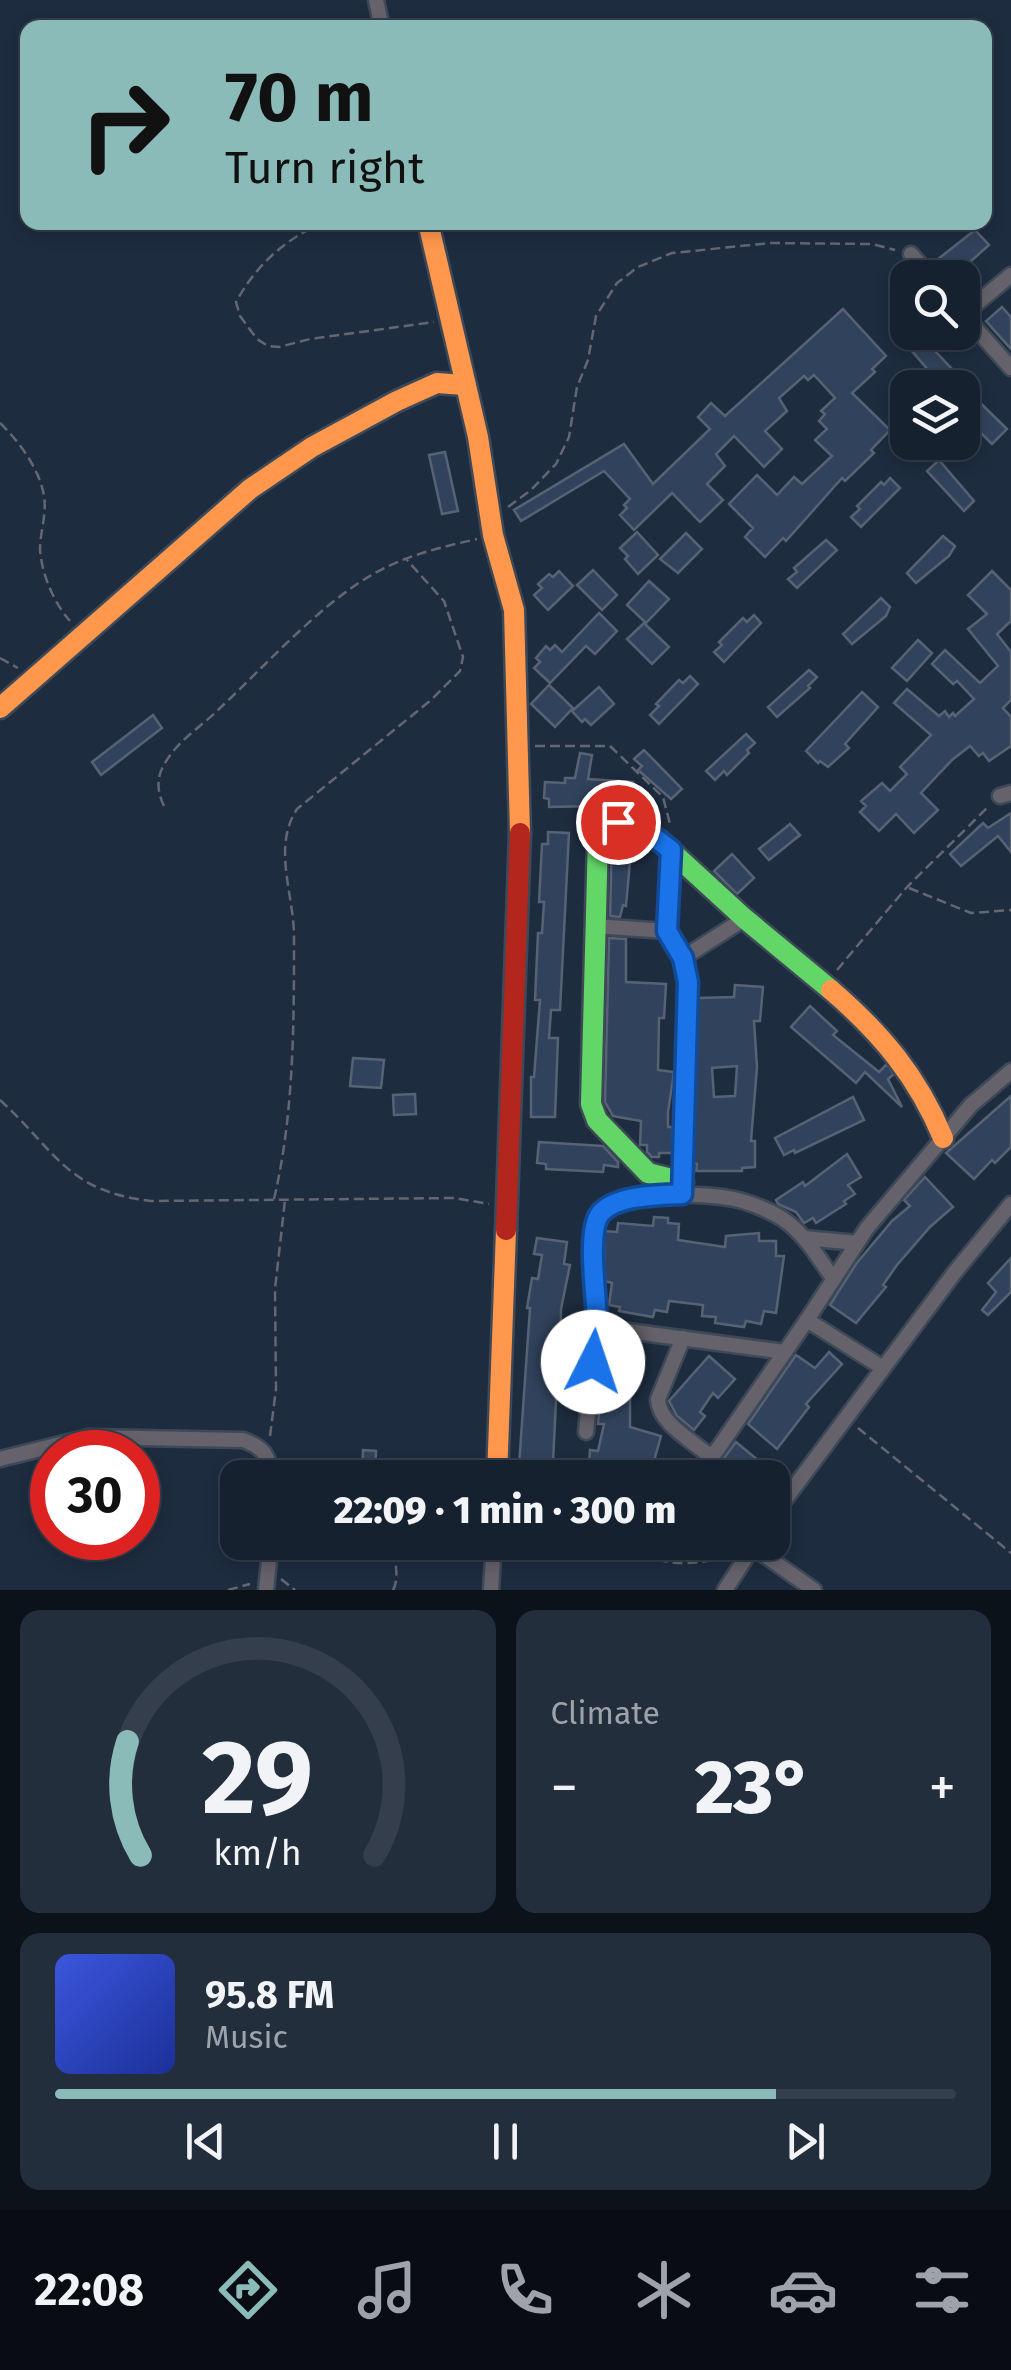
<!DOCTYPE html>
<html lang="en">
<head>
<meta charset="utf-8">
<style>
	:root { --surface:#162130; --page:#232e3c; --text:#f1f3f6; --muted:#9ea3ab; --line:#353e4c; --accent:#8bbbb9 }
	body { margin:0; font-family:"Fira Sans",sans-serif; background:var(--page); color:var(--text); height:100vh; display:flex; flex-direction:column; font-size:38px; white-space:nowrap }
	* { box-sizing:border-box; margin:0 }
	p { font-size:32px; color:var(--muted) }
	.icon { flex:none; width:55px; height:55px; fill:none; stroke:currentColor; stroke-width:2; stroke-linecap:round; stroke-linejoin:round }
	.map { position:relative; height:1590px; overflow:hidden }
	.sheet { display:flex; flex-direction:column; gap:20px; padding:20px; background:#0c121a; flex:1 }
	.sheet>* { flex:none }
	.hud { position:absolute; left:20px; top:20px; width:972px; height:210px; border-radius:20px; box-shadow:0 5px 15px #0003,0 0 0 2px var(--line); background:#8bbbb9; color:#111; overflow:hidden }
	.controls { position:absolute; left:890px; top:260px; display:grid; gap:20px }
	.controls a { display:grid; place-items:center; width:90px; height:90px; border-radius:20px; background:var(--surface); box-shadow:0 5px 15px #0003,0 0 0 2px var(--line); font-size:50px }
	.speed { position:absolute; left:30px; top:1430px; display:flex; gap:20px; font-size:50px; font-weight:700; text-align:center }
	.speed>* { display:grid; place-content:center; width:130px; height:130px; border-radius:50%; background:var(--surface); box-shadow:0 5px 15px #0003,0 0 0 2px var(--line); line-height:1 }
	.speed .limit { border:15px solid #d22; background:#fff; color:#111 }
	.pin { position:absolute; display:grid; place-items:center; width:85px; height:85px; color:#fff; margin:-42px; border:5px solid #fff; border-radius:50%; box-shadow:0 2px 10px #0007 }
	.me { position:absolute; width:110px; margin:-55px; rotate:4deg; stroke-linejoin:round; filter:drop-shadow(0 0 8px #0008) }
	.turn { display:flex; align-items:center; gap:35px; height:210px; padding:0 40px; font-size:45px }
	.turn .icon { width:130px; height:130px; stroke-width:2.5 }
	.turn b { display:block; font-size:70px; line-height:85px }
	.big { font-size:75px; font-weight:800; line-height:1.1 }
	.sheet .tile { flex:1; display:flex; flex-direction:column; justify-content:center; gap:15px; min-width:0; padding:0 35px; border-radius:20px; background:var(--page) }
	.sheet .dial { align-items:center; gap:0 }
	.dial svg { height:260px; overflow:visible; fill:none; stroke:var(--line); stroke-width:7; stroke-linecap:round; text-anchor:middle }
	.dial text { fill:var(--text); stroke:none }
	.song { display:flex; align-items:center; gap:30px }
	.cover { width:120px; height:120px; border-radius:15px; background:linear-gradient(135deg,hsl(230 70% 55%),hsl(230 70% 35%)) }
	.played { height:10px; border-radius:5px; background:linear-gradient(90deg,var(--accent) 80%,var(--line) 80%) }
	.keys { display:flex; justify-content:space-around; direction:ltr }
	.heat { display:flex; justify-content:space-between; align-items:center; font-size:55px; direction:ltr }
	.sheet .tiles { flex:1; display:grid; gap:20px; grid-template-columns:1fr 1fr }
	.tile:last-child { grid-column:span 2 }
	.trip { position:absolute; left:220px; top:1460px; width:570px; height:100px; border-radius:20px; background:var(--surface); box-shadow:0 5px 15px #0003,0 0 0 2px var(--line); font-weight:800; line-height:100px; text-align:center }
	.menu { display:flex; height:160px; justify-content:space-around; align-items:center; background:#090d13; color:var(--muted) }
	.menu .icon { width:70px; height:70px }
	.menu .active { color:var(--accent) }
	.menu b { font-size:45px; color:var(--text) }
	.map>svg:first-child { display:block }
	.building { fill:#31435c; stroke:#576274; stroke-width:2.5; fill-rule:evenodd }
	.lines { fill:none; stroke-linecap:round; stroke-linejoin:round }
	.street-casing { stroke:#3e4957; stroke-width:19 }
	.fast-casing { stroke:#3e4957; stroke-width:25 }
	.slow-casing { stroke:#3e4957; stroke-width:25 }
	.jam-casing { stroke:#3e4957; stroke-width:25 }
	.path { stroke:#646771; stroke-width:2.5; stroke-dasharray:10 5; stroke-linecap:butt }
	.street { stroke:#65626b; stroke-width:14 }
	.fast { stroke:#63d668; stroke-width:20 }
	.slow { stroke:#ff974d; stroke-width:20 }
	.jam { stroke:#b3261e; stroke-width:20 }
	.route-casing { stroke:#114b97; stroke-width:25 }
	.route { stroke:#1a73e8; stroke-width:18 }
</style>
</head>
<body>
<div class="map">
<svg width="1011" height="1590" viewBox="0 0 1011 1590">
	<rect width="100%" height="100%" fill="#1e2c40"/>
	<!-- building -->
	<g class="building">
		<path d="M975,230L989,245L952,278H945L933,263Z"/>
		<path d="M1002,307L1011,317V349L986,321Z"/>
		<path d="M843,309L886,356L872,369L875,372L852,393L890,430L871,450L874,453L845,481L842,478L786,541L783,538L765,557L745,537L753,528L729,504L757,475L777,495L794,477L802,484L832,456L815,440L827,429L819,421L825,414L821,411L835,398L814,375L808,380L804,376L779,398L787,411L765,431L782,449L764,467L734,436L716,454L725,466L707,484L723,500L700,522L672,493L634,530L620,515L627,508L624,505L630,499L604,471L521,521L514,510L624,444L653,484L710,429L698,417L711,403L725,416Z"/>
		<path d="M917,332L953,370V374L941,385L905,343Z"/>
		<path d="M962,385L1007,429L992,444L962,414Z"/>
		<path d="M445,452L458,511L442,514L429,455Z"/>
		<path d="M939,460L974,501L964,511L927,471Z"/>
		<path d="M890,478L900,488L861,527L851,517L860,509L857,506L881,482L884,485Z"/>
		<path d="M637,532L658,555L638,574L625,559L628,556L620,548Z"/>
		<path d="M686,533L702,549L678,573L660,559Z"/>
		<path d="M943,536L955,546L949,556L916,583L907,573Z"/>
		<path d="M826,540L837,550L797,588L788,579L797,572L794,568Z"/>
		<path d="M593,570L617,595L602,610L577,585Z"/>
		<path d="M559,571L573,586L548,610L534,595L542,588L538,584L549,574L553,577Z"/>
		<path d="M992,571L1011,590V621L997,634L1011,652V700L1003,708L1011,717V746L989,761L983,753L979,756L970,746L952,760L921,793L938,810L914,833L896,814L879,831L860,812L866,806L861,801L882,783L890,791L907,774L900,767L931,735L894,703L907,689L939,716L945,711L949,717L953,713L955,716L974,699L957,681L953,684L932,664L945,650L980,683L998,666L968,629L987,614L968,595Z"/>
		<path d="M649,581L669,599L646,623L627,605Z"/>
		<path d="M881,598L890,607L886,616L852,644L843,634Z"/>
		<path d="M599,613L617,631L595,654L586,646L550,683L534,668L540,662L536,658L546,646L550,650L555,645L562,652Z"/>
		<path d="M754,615L761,623L724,662L714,652L722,645L719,642L743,618L747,622Z"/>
		<path d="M644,623L669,647L652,664L627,639Z"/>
		<path d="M918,640L932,653L907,681L892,668Z"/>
		<path d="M809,670L817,677L808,686L810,688L777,717L768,707Z"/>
		<path d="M690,676L698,684L659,724L650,715L659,706L656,704L679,680L683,683Z"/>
		<path d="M549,685L573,708L555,727L531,704Z"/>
		<path d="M599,687L614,704L591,725L585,719L582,722L572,711Z"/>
		<path d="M862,692L878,707L845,744L849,748L828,767L820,761L818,763L806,751Z"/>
		<path d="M153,715L162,728L101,775L92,762Z"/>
		<path d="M746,734L755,743L747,750L749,753L727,775L724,771L715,780L706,771Z"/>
		<path d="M644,750L682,789L671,799L638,770L642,766L634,759Z"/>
		<path d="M580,753L592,755L588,779L633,782L632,801L627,800L626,811L601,806L549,807V799L544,798L545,782L565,783V778H575Z"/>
		<path d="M1011,813V852L998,836L961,866L950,854L983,823L988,828Z"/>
		<path d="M790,824L800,835L769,860L759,849Z"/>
		<path d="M548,832L569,833L560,1010H551L549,1038H558L555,1117H531V1077H534L540,1000H535L538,933H542L544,902H539L542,844H548Z"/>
		<path d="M626,838V850H631L626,906L623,905L620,917L610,916L612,840Z"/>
		<path d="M732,854L754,878L737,894L714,871Z"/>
		<path d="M609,938L626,939V982L666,984L664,1018H659L658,1070L674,1072L668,1112V1127H673L672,1153H659V1157H652L647,1152V1145H640L641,1121L613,1116L605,1102Z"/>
		<path d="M735,985L763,987L760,1021H754L757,1067L751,1141H755V1167L742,1168V1171H696L697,1164L693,1163L698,998L734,997ZM737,1066L735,1096L714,1097L712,1068Z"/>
		<path d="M810,1006L837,1031L833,1035L879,1072L887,1064L894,1074L888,1079L902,1107L865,1072L856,1083L791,1027Z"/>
		<path d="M353,1058L384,1060L381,1088L350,1086Z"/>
		<path d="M415,1094L416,1114L394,1115L393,1095Z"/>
		<path d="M1011,1096V1147L995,1163L992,1160L974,1179L946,1153Z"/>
		<path d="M853,1097L864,1120L795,1153L794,1150L784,1155L775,1138Z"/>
		<path d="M539,1142L603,1146L618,1162V1167L604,1165L603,1172L546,1169V1164L537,1163Z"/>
		<path d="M847,1154L861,1177L848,1185L855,1194L844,1201L846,1204L816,1223L813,1218L804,1223L796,1212L778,1204L776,1200L803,1182L805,1186Z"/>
		<path d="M925,1177L953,1207L930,1227L897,1265L883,1285L886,1287L856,1323L830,1305L856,1264L892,1221L910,1206L904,1200Z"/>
		<path d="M654,1217L668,1218V1223L679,1224L678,1240L725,1247L726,1236L759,1233V1241H776V1256H784L776,1313L764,1311L761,1324L746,1321L744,1327L715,1323L716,1317L702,1316L703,1305L669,1301L667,1312L655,1310L653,1317L619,1311L620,1307L609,1305L612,1283L605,1281L604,1231L617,1232L618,1223L653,1226Z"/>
		<path d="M537,1238L567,1242L564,1264L570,1265L561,1309L560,1382L557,1381L553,1462L533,1461V1466H519L530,1308H527L532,1278L538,1279L542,1255L534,1254Z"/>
		<path d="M1011,1258V1292L988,1315L982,1310L996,1292L988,1283Z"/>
		<path d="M606,1348L629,1351L626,1378L630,1379V1427L661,1436L654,1461L661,1462L658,1476L589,1465L590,1450L598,1451L604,1424H598Z"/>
		<path d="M829,1352L842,1364L806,1404L809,1407L777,1449L748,1424L796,1355L815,1368Z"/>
		<path d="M709,1356L735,1379L718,1398L713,1393L700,1412L705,1416L694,1430L677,1416L669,1401Z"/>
		<path d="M736,1442L765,1466L756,1478H704L711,1464L721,1462Z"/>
		<path d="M363,1450L376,1451L375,1478H362Z"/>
	</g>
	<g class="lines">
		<!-- street casing -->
		<g class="street-casing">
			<g id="street">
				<path d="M376,0L382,28"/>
				<path d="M911,254L932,278"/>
				<path d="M962,313L1011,368"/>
				<path d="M964,314L1011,275"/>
				<path d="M1000,796L1011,793"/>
				<path d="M671,850L667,931L683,958L688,982L682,1190"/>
				<path d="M594,926L667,931"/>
				<path d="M683,958L744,919"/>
				<path d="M804,1238L857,1243"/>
				<path d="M597,1327L785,1352"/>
				<path d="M683,1338L658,1399C659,1423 690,1439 707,1454L715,1453L807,1320"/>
				<path d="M883,1368L807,1320L867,1228L971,1105L1011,1071"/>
				<path d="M586,1432C589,1397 596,1361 597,1326C598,1297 586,1244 597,1219C611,1188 705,1193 734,1199C749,1202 771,1211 783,1219C804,1233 818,1257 832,1277"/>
				<path d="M0,1459L89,1437L243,1440C265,1448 268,1455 272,1478"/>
				<path d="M772,1517L955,1272L1011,1204"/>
				<path d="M753,1547L814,1590"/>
				<path d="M266,1590L271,1542"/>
				<path d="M491,1590L494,1542"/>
				<path d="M725,1590L756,1542"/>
			</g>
		</g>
		<!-- fast casing -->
		<g class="fast-casing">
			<path id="fast" d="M683,1182L648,1173L597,1120L591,1104L598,837L602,828L630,825L659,840L744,918L831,990"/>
		</g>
		<!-- slow casing -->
		<g class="slow-casing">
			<g id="slow">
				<path d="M428,222L478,437L493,535L514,610L520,833"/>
				<path d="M0,708L250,489L312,447L397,401L437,383L464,385"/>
				<path d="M831,990C881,1033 918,1077 943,1138"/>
				<path d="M497,1478L506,1230"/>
			</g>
		</g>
		<!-- jam casing -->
		<g class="jam-casing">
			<path id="jam" d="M506,1230L520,833"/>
		</g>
		<!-- path -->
		<g class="path">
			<path d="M324,222C284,240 257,264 236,302L240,316L257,339L268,346L279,347L310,339L434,322"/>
			<path d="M0,423C19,441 40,470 44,496C47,514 40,532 40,550C42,575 54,603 70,621"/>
			<path d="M508,507L531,490L556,464L569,437L577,387L588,360L596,316L617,283L638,267L672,253L771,243L872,244L895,250"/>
			<path d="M0,658L18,668"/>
			<path d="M535,746H610L663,797L670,824"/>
			<path d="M164,806C157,792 156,777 165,763C179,739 200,728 219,709C265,666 321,603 375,573C407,555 442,547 477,539"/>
			<path d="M909,888L971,913L1011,910"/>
			<path d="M837,970L907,887L988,807"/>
			<path d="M0,1100C57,1152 66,1191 151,1201L454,1198L489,1204"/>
			<path d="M274,1199C294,1115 294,1023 294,937C294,894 272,847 297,809L431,700L460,671L463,657L444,601L406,559"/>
			<path d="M858,1428L1011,1553"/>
			<path d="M270,1436L276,1389L275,1289L285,1200"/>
			<path d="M516,1460L520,1468L531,1478"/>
			<path d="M634,1542C655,1572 700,1563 730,1557"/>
			<path d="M281,1579L295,1590"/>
			<path d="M228,1590L250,1584"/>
			<path d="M393,1590C401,1576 392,1559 396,1542"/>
		</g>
		<!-- street -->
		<use href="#street" class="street"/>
		<!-- fast -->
		<use href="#fast" class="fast"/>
		<!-- slow -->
		<use href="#slow" class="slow"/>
		<!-- jam -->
		<use href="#jam" class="jam"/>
	</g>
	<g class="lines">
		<!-- route casing -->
		<g class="route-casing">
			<path id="route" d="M593,1362C595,1349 597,1336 597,1323C597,1299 586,1232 600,1214C615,1195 660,1195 682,1194L688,982L683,958L667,931L671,850L642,828L618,822"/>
		</g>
		<!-- route -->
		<use href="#route" class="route"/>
	</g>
</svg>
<div class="controls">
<a><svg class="icon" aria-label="search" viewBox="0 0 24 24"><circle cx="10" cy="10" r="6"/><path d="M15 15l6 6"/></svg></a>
<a><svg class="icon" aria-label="layers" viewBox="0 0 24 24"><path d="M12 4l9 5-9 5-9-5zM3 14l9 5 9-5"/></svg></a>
</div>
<div class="speed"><div class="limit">30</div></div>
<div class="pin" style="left:618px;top:822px;background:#d93025"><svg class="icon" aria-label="arrive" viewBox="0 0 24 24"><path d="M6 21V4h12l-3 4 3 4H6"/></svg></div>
<svg class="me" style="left:593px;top:1362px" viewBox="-20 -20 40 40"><circle r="19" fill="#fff"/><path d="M0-13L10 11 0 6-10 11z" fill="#1a73e8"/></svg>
<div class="trip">22:09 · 1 min · 300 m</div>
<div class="hud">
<div class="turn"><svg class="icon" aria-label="right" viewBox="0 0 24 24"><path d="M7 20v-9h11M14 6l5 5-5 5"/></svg><div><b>70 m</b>Turn right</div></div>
</div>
</div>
<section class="sheet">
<div class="tiles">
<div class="tile dial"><svg viewBox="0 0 100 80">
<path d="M14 69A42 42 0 1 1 86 69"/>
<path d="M14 69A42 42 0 0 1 10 34" stroke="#8bbbb9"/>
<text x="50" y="56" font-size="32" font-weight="700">29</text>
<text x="50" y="72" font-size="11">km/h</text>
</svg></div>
<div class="tile"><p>Climate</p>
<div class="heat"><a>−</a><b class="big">23°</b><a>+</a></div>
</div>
<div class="tile">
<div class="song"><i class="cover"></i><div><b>95.8 FM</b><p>Music</p></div></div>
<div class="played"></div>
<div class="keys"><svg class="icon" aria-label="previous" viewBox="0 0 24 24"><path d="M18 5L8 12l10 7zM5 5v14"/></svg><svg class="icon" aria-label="pause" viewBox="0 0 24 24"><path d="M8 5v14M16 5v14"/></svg><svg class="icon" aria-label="next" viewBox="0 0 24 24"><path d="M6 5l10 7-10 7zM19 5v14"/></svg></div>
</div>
</div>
</section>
<nav class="menu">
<b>22:08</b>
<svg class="icon active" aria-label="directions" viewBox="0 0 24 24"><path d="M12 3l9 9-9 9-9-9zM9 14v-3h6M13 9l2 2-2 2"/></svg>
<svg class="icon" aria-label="music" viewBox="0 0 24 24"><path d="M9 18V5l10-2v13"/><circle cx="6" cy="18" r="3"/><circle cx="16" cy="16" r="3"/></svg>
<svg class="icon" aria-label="phone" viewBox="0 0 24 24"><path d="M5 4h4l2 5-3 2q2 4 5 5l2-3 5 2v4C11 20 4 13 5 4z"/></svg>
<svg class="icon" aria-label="climate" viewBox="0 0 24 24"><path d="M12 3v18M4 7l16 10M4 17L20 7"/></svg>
<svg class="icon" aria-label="car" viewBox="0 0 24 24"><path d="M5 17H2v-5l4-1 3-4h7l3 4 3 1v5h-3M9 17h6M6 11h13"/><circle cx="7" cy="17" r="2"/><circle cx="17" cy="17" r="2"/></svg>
<svg class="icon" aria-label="filters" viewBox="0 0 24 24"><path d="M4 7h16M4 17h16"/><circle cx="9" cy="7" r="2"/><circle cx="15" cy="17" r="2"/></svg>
</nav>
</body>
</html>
